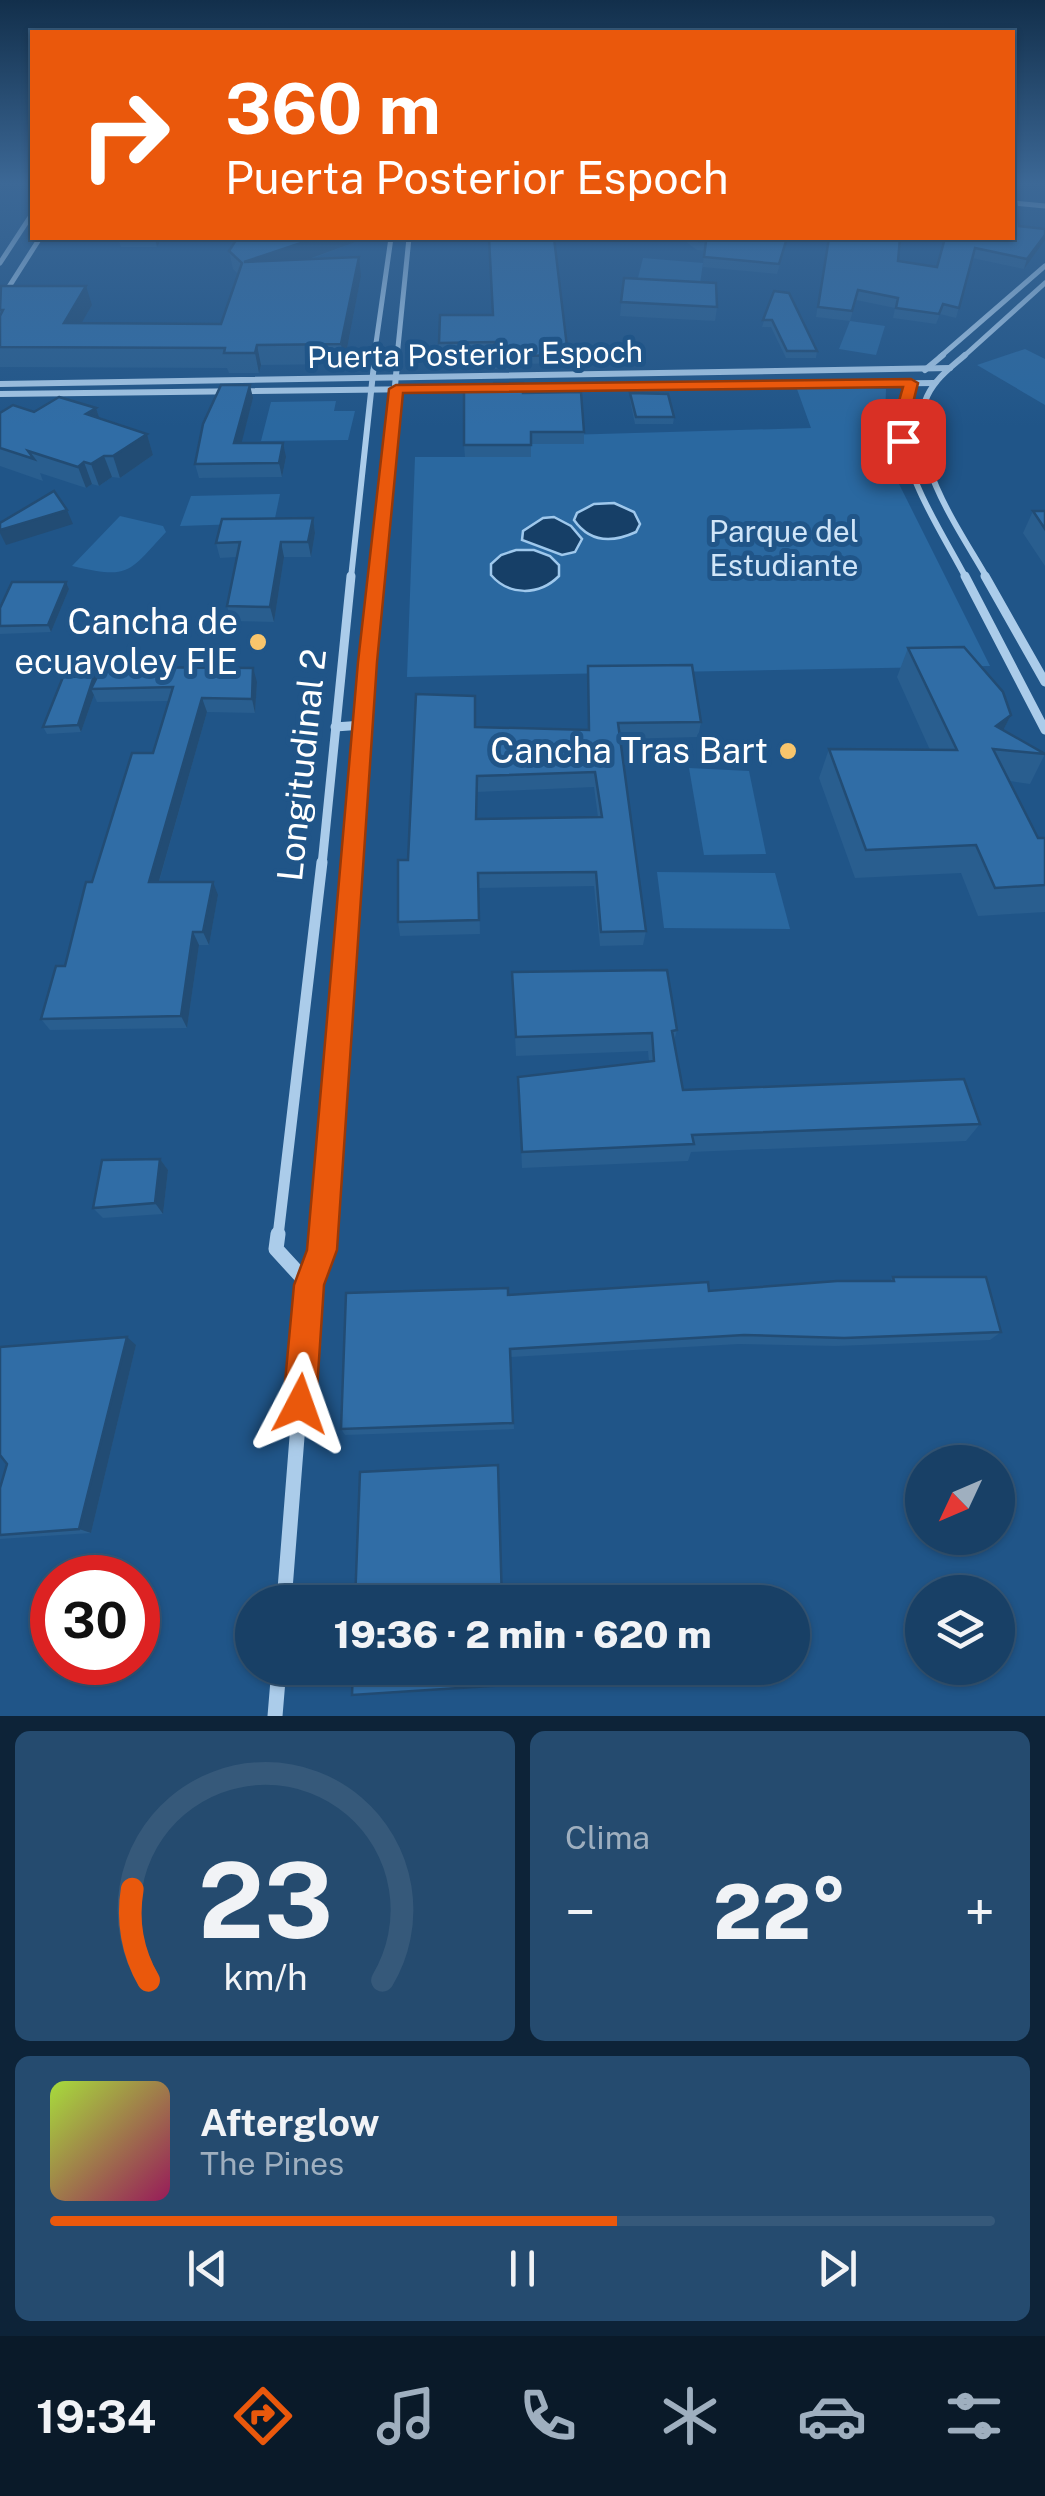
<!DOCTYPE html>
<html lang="es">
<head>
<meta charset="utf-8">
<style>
	:root { --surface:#184066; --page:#254b6f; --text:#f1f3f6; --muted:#9fafbf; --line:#36597a; --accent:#ea580c }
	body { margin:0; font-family:"Public Sans",sans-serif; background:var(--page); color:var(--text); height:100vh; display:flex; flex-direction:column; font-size:38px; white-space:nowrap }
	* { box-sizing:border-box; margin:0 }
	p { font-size:32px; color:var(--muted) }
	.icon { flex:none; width:55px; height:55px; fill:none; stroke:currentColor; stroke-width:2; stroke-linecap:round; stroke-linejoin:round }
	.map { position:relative; height:1716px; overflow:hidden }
	.side { display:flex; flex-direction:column; gap:15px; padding:15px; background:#0d2338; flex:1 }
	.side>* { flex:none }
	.banner { position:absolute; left:30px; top:30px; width:985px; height:210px; border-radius:0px; box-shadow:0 2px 8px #0004,0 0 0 2px var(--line); background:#ea580c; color:#fff; overflow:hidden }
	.needle { width:65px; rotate:226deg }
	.tools { position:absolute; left:905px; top:1445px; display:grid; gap:20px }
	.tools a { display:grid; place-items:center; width:110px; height:110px; border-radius:50%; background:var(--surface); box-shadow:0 2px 8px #0004,0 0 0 2px var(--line); font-size:50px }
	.speed { position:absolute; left:30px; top:1555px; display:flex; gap:20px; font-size:50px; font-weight:700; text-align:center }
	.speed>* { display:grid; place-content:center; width:130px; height:130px; border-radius:50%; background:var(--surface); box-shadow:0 2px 8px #0004,0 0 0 2px var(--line); line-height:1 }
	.speed .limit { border:15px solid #d22; background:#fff; color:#111 }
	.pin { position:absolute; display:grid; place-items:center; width:85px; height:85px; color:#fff; margin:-42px; border-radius:20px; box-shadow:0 5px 15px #0006 }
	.me { position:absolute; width:110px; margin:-55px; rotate:4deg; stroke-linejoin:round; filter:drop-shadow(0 0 8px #0008) }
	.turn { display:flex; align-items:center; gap:35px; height:210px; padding:0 30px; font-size:45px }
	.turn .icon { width:130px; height:130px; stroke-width:2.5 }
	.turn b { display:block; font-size:70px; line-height:85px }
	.big { font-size:75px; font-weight:800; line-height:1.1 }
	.side .tile { flex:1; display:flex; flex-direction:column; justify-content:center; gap:15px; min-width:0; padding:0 35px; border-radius:15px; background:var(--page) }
	.side .dial { align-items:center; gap:0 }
	.dial svg { height:260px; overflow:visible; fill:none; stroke:var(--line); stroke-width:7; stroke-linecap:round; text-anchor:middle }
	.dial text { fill:var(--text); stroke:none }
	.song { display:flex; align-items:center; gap:30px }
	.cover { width:120px; height:120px; border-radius:15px; background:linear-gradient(135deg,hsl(80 70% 55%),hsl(330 70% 35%)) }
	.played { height:10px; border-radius:5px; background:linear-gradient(90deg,var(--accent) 60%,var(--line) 60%) }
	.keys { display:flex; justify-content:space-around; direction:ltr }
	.heat { display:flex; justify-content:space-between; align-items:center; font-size:55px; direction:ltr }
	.side .tiles { flex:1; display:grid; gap:15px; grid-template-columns:1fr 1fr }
	.tile:last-child { grid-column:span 2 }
	.trip { position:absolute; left:235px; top:1585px; width:575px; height:100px; border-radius:50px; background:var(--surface); box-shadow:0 2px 8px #0004,0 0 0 2px var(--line); font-weight:800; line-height:100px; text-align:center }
	.tab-bar { display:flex; height:160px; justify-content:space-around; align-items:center; background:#0a1a29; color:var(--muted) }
	.tab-bar .icon { width:70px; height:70px }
	.tab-bar .active { color:var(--accent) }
	.tab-bar b { font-size:45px; color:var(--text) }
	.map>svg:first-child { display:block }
	.green { fill:#2a68a0 }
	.water { fill:#163f67; stroke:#9fc8ec; stroke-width:2.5 }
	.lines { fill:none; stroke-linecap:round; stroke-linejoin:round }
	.street-far4 { stroke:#abccea; stroke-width:5 }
	.street-far3 { stroke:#abccea; stroke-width:6 }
	.street-far2 { stroke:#abccea; stroke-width:9 }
	.street-far1 { stroke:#abccea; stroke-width:11 }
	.street { stroke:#abccea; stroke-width:15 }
	.wall { fill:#295e8f; fill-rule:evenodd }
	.shaded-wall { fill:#224c74 }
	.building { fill:#306da6; stroke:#224c74; stroke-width:2.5; fill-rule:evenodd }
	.route { fill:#ea580c; stroke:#983908; stroke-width:2.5 }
	.poi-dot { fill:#f8c56c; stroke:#205588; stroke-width:4 }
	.labels { text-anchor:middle; stroke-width:10; stroke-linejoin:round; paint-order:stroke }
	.far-street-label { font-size:30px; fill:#fff; stroke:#205588 }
	.far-park-label { font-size:30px; fill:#d0e5f8; stroke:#205588 }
	.poi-label { font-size:35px; fill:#fff; stroke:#205588; text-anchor:end }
	.street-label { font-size:35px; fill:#fff; stroke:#205588 }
</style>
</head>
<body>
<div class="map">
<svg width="1045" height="1716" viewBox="0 0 1045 1716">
	<rect width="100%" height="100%" fill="#205588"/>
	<!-- green -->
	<g class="green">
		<path d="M643,258L703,263L699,291L636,286Z"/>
		<path d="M850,321L885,326L876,355L839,349Z"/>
		<path d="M1025,349L1045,359V405L977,365Z"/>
		<path d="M861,388L886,389L884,454L990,666L407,677L415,457H530V436L811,428L797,389Z"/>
		<path d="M336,401L334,411H355L348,440L261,441L271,402Z"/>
		<path d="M280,494L274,523L180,526L191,496Z"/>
		<path d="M120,516L163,526L166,532C127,574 130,579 72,566Z"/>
		<path d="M689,768L749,771L766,854L704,855Z"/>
		<path d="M657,872L775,873L790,929L664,928Z"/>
	</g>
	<!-- water -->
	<g class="water">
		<path d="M614,503L634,512L640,524L636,532C612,543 590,543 574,520L577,513L594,504Z"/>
		<path d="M554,517L571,526L582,539L575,552L562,555L522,540L523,531L543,518Z"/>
		<path d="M516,550H534L550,556L559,565V576C539,596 509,596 491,575V564L501,555Z"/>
	</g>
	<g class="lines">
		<!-- street-far4 -->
		<g class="street-far4">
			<path d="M1012,203L1045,206"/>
			<path d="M0,263L32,214"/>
			<path d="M0,301L40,238"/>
			<path d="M374,357L391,238"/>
			<path d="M397,357L409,238"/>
			<path d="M940,357L1045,266"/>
			<path d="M963,357L1045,283"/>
		</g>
		<!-- street-far3 -->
		<g class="street-far3">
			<path d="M965,355C956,363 945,371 937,381C890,435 959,528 987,578"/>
			<path d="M925,370L943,355"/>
			<path d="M912,382C908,394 902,407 902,420C902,475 941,530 966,578"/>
			<path d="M0,384L950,368"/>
			<path d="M0,394L934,383"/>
			<path d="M351,578L375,355"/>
			<path d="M376,578L398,355"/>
		</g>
		<!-- street-far2 -->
		<g class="street-far2">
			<path d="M965,576L1045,730"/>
			<path d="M985,576L1045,682"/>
			<path d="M335,727L363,725"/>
			<path d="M322,865L351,576"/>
			<path d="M352,865L376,576"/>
		</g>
		<!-- street-far1 -->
		<g class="street-far1">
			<path d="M278,1236L322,862"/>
			<path d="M323,1236L352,862"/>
		</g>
		<!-- street -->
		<g class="street">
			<path d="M278,1234L276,1249L309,1285"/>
			<path d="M284,1602L309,1285L322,1250L323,1234"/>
			<path d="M275,1716L279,1668"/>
		</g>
	</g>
	<!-- wall -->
	<g class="wall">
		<path d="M1019,226L1045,229L1024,269L972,258L956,318L940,314L936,324L893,318L895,308L856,300L850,321L816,317L828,240L795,238H900L898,261L937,267Z"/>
		<path d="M118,238H162L157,247H121Z"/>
		<path d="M242,238H365L364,239L308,260L361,276L344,364L261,365L259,373H229L227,368L0,367V288L92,305L81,323L221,324L238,274L233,269L229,251Z"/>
		<path d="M681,238H788L777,274L703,267L704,251L697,250Z"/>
		<path d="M624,278L717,307L715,321L620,316Z"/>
		<path d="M774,291L817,351L816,358H786L771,327H762Z"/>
		<path d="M493,315L568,355L567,363L520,364V368L495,369V350L439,351V343Z"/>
		<path d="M523,393L584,432V444H531V457H465L464,445Z"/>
		<path d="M630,393L674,417L673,424H635L630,400Z"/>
		<path d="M253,398L241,443L286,457L282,477L199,478L195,464Z"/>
		<path d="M96,408L99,418L147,434L153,455L120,478L112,477L99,486L92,484L86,488L40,473L43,481L0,466V413Z"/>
		<path d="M1033,511H1045V566L1023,533Z"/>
		<path d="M313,518L315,533L311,557H284L274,622L231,621L227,606L237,557L220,558L216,543Z"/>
		<path d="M66,582L69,589L51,632L0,634V608Z"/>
		<path d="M908,648L1011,715L1003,730L1045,754L1030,784L1010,781L1038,838H1045V912L978,916L961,873L855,878L819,778L829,749L930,750L897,677Z"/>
		<path d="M588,666L701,722L698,737L620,739L646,931L643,945L600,946L594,886L479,888L480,934L400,936L398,922L408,860L475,696L476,727L588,730ZM594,787L598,817L477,819V792Z"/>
		<path d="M94,676L96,680L257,682L255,713L207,712L159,882L218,895L209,945H199L187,1028L50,1030L41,1019L65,966L92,882L153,753L169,701L97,702L94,695L81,732L47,734L43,727Z"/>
		<path d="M512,972L677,1030L674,1041L683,1090L980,1124L966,1141L691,1152L688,1161L522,1168L518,1077L649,1062L648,1051L516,1056Z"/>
		<path d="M160,1159L168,1170L163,1214L103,1218L93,1208Z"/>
		<path d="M893,1277L1001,1332L990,1340L836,1346L739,1344L511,1357L514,1429L345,1435L341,1429L508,1295L709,1291L890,1281Z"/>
		<path d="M136,1345L91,1533L0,1539V1488L7,1464Z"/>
	</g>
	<!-- shaded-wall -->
	<g class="shaded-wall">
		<path d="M1045,235V240L1024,269L1027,259Z"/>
		<path d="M155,238H162L157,247Z"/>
		<path d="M316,238H365L364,239L248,281L244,262Z"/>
		<path d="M359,257L361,276L344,364L341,344Z"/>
		<path d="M86,286L92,305L70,343L64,323Z"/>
		<path d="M257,345L261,365L259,373L255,353Z"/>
		<path d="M250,385L253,398L238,457L234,443Z"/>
		<path d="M96,408L103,429L86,414Z"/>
		<path d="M147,434L153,455L120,478L113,456Z"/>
		<path d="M283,443L286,457L282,477L279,463Z"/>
		<path d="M104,456L112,477L99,486L91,464Z"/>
		<path d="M84,462L92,484L86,488L78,467Z"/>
		<path d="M67,510L73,524L6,545L0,533V530Z"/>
		<path d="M313,518L315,533L311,557L308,542Z"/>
		<path d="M281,542L284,557L274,622L270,607Z"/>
		<path d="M66,582L69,589L51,632L48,625Z"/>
		<path d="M253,668L257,682L255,713L252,699Z"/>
		<path d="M94,676L98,684L91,689L94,695L81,732L78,725Z"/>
		<path d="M202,698L207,712L155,895L149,882Z"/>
		<path d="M1011,715L996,744V726Z"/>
		<path d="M213,882L218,895L209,945L203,932Z"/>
		<path d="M193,932L199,945L187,1028L181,1016Z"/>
		<path d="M160,1159L168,1170L163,1214L155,1203Z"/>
		<path d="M127,1337L136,1345L91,1533L79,1529Z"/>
	</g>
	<!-- building -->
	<g class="building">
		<path d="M1012,196L1016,200L1019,226L1045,229V235L1027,259L975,248L959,308L943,304L939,314L896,308L898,298L858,290L852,311L818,307L829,238H900L898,261L937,267L945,238H1012Z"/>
		<path d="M242,238H316L244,262L359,257L341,344L257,345L255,353H224L225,348L0,347V316L3,310H0L1,286H86L64,323L221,324L242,263L229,251L236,240Z"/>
		<path d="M489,238H554L568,355L520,356V360L494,361L495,342L439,343L440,315H493Z"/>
		<path d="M694,238H787L779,264L704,257L706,241H699Z"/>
		<path d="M624,278L716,283L717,307L621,302Z"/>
		<path d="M774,291L789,293L817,351H787L772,320H763Z"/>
		<path d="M494,383H523V393L581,392L584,432H531V445H464V391H493Z"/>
		<path d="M221,385H250L234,443H283L279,463L195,464L203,424Z"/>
		<path d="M630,393L668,394L674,417H636Z"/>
		<path d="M59,397L96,408L86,414L147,434L113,456H104L91,464L84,462L78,467L28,451L34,459L0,448V413L13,405L34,412Z"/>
		<path d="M54,491L67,510L0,530V523Z"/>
		<path d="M1033,511H1045V529Z"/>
		<path d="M313,518L308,542H281L270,607L227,606L240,542L216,543L222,519Z"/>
		<path d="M12,582H66L48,625L0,626V608Z"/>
		<path d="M964,647L1003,692L1011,715L996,726L1045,754L993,749L1038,838H1045V885L995,888L976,845L866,850L829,749L957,750L908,648Z"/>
		<path d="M692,665L701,722L618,723L646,931L601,932L596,872L478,873L479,920L398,922V860H408L416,694L475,696V727L589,730L588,666ZM595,772L602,817L476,819L477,776Z"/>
		<path d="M102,667L253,668L252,699L202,698L149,882H213L203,932H193L181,1016L41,1019L56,966H65L86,882H92L132,753H153L173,687L91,689Z"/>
		<path d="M94,676L78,725L43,727L63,677Z"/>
		<path d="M667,970L677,1030L672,1031L683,1090L964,1079L980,1124L692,1135L694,1144L522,1152L518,1077L654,1061L652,1033L516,1037L512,972Z"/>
		<path d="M160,1159L155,1203L93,1208L102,1160Z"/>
		<path d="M893,1277H986L1001,1332L844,1338L744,1335L510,1349L513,1423L341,1429L346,1293L508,1288V1295L708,1282L709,1291L837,1281H894Z"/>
		<path d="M127,1337L79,1529L0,1535V1488L7,1464L0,1455V1347Z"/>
		<path d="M498,1465L502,1602H355L360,1472Z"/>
		<path d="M353,1668H505V1685L352,1695Z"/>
	</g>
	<!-- sky -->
	<linearGradient id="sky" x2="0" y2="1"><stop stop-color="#122f4b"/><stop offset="0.43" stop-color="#3c6896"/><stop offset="1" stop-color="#3c6896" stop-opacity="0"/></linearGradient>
	<rect width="1045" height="426" fill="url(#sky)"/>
	<!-- route -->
	<path class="route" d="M911,379L918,383L910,415L911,441L903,445L896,441L895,415L903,387L403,393L377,662L337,1250L324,1285L316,1404L311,1415L300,1420L288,1415L283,1404L294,1285L307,1250L358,662L389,389L396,385Z"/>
	<!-- markers -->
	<g class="poi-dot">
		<circle cx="258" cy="642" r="10"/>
		<circle cx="788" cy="751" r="10"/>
	</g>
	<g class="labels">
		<!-- far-street labels -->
		<g class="far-street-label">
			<text transform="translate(475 355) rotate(-1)" y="10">Puerta Posterior Espoch</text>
		</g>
		<!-- far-park labels -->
		<g class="far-park-label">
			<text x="784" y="542">Parque del<tspan x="784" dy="34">Estudiante</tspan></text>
		</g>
		<!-- poi labels -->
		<g class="poi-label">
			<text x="238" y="634">Cancha de<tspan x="238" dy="40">ecuavoley FIE</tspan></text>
			<text x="768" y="763">Cancha Tras Bart</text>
		</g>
		<!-- street labels -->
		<g class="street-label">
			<text transform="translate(302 765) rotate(-84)" y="12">Longitudinal 2</text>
		</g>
	</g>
</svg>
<div class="tools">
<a><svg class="needle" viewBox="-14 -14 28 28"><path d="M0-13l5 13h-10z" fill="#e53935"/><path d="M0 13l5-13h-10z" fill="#9fafbf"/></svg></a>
<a><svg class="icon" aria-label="layers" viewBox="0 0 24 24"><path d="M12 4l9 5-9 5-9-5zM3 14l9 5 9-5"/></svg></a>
</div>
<div class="speed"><div class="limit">30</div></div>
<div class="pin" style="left:903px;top:441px;background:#d93025"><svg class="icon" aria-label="arrive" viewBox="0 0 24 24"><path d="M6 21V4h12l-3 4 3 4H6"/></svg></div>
<svg class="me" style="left:300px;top:1404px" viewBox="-20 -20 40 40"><path d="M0-17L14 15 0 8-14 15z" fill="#ea580c" stroke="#fff" stroke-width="4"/></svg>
<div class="trip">19:36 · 2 min · 620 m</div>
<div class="banner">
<div class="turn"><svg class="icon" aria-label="right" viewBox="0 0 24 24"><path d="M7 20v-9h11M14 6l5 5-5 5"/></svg><div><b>360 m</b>Puerta Posterior Espoch</div></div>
</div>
</div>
<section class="side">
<div class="tiles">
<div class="tile dial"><svg viewBox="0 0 100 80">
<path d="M14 69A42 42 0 1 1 86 69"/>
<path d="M14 69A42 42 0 0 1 9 41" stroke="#ea580c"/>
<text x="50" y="56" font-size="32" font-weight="700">23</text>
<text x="50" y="72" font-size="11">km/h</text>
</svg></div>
<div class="tile"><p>Clima</p>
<div class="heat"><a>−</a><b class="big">22°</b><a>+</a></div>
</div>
<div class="tile">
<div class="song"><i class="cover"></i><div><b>Afterglow</b><p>The Pines</p></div></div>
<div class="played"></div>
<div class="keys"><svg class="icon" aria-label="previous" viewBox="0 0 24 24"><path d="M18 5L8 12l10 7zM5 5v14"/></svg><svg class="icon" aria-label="pause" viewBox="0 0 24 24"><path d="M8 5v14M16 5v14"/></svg><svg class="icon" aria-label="next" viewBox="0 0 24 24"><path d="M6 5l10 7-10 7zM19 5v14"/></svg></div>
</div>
</div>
</section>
<nav class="tab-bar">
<b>19:34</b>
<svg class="icon active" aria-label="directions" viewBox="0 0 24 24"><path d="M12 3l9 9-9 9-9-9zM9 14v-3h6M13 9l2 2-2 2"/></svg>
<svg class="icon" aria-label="music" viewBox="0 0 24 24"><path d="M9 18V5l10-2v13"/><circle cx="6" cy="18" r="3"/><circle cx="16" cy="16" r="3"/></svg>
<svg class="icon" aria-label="phone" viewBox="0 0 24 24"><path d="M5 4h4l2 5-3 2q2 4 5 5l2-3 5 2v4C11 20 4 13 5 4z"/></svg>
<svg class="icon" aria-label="climate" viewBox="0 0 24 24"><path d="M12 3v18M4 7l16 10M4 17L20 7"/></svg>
<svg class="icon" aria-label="car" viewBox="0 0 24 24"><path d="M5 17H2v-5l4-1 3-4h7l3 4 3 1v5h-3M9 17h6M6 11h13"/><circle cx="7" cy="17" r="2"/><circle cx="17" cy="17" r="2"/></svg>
<svg class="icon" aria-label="filters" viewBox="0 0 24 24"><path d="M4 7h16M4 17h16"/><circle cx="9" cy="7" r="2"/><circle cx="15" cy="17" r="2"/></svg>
</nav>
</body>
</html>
